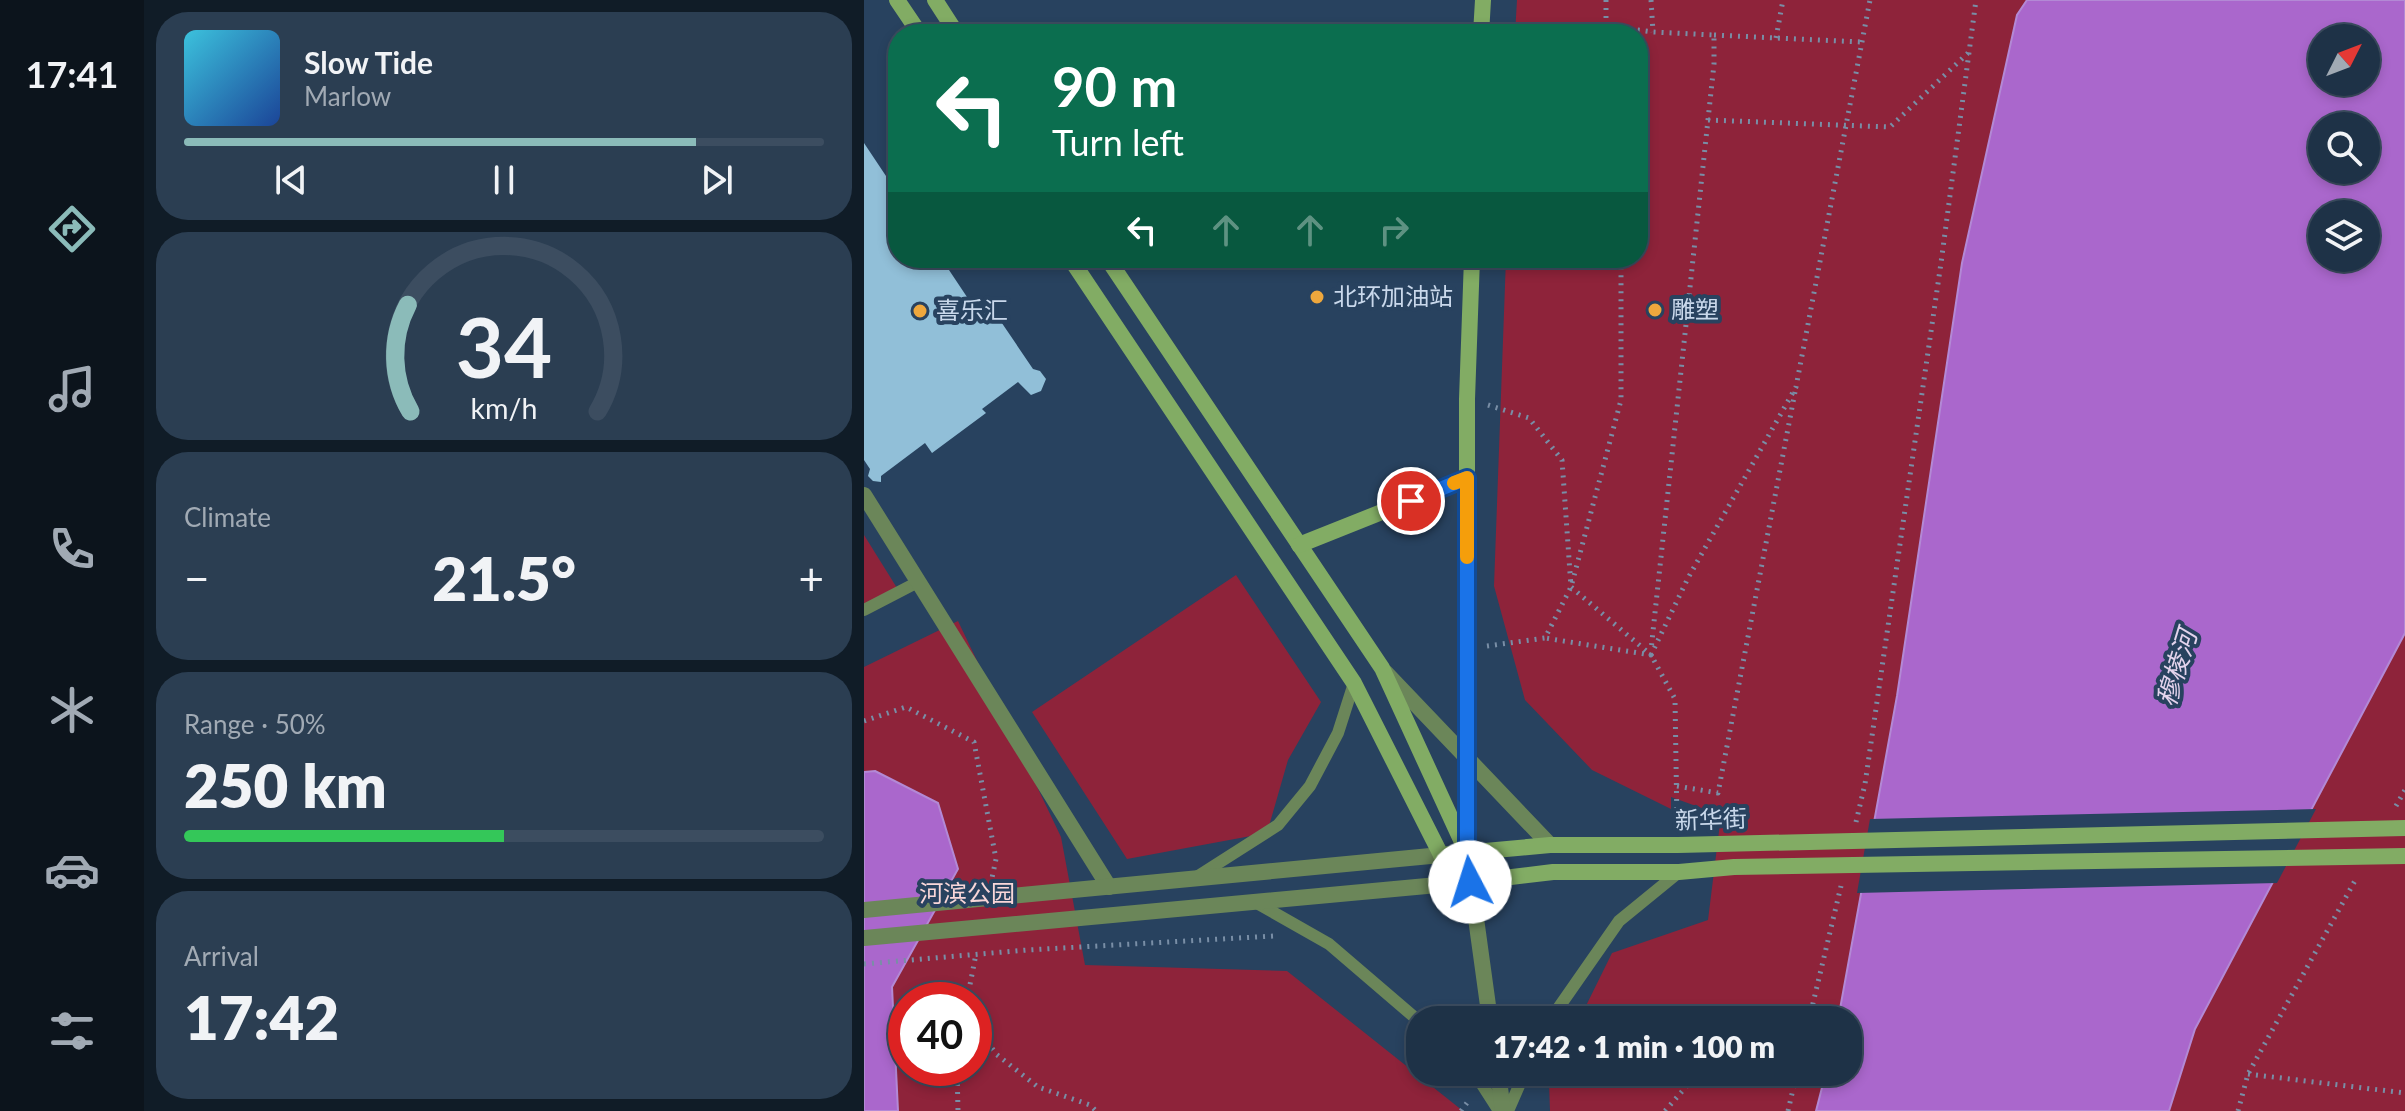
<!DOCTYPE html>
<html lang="en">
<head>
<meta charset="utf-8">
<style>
	:root { --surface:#1e3247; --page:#2b3e52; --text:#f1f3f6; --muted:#a1aab4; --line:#3c4d60; --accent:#8bbbb9 }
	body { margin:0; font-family:Lato,"Noto Sans SC",sans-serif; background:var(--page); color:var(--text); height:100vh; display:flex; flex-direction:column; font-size:30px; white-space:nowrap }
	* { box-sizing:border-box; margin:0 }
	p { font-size:26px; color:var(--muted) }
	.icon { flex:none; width:44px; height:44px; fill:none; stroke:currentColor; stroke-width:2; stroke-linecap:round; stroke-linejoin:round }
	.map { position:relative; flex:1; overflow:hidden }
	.details { display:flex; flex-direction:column; gap:12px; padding:12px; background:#101c27; width:720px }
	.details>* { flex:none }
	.banner { position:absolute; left:24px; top:24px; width:760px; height:244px; border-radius:32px; box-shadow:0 4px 12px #0003,0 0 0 2px var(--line); background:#0b6e4f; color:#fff; overflow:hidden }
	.needle { width:52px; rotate:48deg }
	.buttons { position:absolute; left:1444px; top:24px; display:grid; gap:16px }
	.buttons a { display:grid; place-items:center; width:72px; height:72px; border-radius:50%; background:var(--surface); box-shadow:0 4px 12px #0003,0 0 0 2px var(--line); font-size:40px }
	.speed { position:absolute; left:24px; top:982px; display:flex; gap:16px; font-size:40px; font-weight:700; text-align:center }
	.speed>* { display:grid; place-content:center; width:104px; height:104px; border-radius:50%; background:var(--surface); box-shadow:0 4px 12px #0003,0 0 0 2px var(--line); line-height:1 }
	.speed .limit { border:12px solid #d22; background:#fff; color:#111 }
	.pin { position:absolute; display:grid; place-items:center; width:68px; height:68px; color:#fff; margin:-34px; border:4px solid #fff; border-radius:50%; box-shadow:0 2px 8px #0007 }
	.me { position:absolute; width:88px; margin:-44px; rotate:355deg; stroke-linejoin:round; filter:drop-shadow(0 0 6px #0008) }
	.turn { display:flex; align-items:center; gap:28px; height:168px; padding:0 32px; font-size:36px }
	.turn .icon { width:104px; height:104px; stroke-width:2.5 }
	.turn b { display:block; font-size:56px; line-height:68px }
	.lanes { display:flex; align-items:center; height:76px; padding:0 32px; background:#0003; justify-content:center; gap:40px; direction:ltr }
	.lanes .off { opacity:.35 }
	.big { font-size:60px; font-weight:800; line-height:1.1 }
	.details .tile { flex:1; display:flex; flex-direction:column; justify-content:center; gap:12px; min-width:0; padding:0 28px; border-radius:32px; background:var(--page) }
	.details .dial { align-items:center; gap:0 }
	.dial svg { height:208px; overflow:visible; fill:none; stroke:var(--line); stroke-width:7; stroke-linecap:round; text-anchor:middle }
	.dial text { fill:var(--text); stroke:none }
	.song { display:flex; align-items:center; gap:24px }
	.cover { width:96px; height:96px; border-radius:12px; background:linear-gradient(135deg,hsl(190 70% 55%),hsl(220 70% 35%)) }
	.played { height:8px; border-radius:4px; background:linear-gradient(90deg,var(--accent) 80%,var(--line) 80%) }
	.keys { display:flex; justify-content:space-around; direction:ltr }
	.heat { display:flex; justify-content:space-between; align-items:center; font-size:44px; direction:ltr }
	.charge { height:12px; border-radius:6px; background:linear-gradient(90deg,#34c759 50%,var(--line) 0) }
	.trip { position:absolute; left:542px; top:1006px; width:456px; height:80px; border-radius:32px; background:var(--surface); box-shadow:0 4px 12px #0003,0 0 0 2px var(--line); font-weight:800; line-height:80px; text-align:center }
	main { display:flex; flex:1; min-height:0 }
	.tab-bar { display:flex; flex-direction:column; width:144px; justify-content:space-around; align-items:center; background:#0c141c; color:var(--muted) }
	.tab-bar .icon { width:56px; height:56px }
	.tab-bar .on { color:var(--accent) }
	.tab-bar b { font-size:36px; color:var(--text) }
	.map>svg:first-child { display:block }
	.green { fill:#8e233a; fill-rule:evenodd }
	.water { fill:#aa67cc; stroke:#b389d5; stroke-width:2; fill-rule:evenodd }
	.pier { fill:#28425f }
	.building { fill:#91bfd8 }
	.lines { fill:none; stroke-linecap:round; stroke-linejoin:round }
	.path { stroke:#798ea6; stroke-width:5; stroke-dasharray:2 6; stroke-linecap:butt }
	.service { stroke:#6b8659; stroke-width:12 }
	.minor { stroke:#6b8659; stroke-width:16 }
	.tertiary { stroke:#6b8659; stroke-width:16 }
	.secondary { stroke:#82ac64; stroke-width:16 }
	.route-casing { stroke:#114b97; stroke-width:20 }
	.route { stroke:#1a73e8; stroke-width:14 }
	.slow { stroke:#f59e0b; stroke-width:14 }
	.poi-dot { fill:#eea73d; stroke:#28425f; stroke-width:3 }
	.labels { text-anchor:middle; stroke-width:8; stroke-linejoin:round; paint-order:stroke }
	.poi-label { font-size:24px; fill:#c9d8eb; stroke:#28425f; text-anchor:start }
	.street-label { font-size:24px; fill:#c9d8eb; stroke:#28425f }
	.park-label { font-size:24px; fill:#f9d7d9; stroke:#28425f }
	.water-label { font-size:26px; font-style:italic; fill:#e4d4ed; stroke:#28425f }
</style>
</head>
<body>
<main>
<nav class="tab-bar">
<b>17:41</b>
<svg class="icon on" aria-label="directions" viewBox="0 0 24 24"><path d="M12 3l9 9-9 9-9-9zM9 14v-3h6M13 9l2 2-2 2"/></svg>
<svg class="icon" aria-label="music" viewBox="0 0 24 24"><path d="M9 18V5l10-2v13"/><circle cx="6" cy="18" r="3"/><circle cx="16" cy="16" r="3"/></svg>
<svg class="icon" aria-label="phone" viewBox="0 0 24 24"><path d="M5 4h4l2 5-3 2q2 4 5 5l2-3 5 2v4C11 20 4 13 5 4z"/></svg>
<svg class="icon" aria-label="climate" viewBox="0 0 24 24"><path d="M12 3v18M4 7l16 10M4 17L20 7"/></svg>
<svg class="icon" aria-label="car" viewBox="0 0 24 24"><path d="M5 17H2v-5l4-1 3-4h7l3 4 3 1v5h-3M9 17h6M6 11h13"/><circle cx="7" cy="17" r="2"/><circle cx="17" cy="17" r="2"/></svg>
<svg class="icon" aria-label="filters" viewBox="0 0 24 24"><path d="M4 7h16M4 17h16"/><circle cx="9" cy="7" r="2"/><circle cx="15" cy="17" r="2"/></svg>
</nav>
<section class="details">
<div class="tile">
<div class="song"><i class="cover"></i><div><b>Slow Tide</b><p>Marlow</p></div></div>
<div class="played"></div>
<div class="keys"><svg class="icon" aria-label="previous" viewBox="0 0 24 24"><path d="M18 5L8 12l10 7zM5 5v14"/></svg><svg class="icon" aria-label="pause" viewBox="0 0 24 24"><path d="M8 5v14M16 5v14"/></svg><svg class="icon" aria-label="next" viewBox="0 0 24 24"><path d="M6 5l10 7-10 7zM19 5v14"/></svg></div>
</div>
<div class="tile dial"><svg viewBox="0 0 100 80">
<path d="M14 69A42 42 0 1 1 86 69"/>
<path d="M14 69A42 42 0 0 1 13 28" stroke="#8bbbb9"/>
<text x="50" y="56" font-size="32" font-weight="700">34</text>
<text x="50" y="72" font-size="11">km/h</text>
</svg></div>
<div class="tile"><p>Climate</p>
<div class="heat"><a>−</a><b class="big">21.5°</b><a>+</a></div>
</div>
<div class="tile"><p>Range · 50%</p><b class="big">250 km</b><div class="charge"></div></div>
<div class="tile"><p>Arrival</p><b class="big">17:42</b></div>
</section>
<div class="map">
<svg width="1541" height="1111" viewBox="0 0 1541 1111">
	<rect width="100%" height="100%" fill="#28425f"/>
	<!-- green -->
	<g class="green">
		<path d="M653,0H1541V1111H686L685,1082L689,1072H984V1020H715L748,953L844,920L857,815L807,797V809L728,770L661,700L630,586L642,258H774V34H651ZM1458,38H1502V82H1458ZM1458,126H1502V170H1458ZM1458,214H1502V258H1458Z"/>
		<path d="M0,535L38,596L0,616Z"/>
		<path d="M372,575L457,702L424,760L403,833L263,859L168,712Z"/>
		<path d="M94,621L197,837L221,965L423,971L599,1111H0V667ZM42,1000H110V1068H42Z"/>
	</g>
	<!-- water -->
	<g class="water">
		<path d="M1163,0H1541V633L1331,1029L1305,1111H952L962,1072H984V1020H974L1033,696L1098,263L1153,15ZM1458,38H1502V82H1458ZM1458,126H1502V170H1458ZM1458,214H1502V258H1458Z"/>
		<path d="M11,771L74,803L94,869L28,987L34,1111H0V772Z"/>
	</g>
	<!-- pier -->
	<path class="pier" d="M1452,809L1413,883L993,893L1006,819Z"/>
	<!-- building -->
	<path class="building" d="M0,143L34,194V258H77L115,315L127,307L169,369L176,371L182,379L177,391L167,395L154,382L118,409L122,413L68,453L61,443L17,476V482L9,481L4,476L6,469L0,460Z"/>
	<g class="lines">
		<!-- path -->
		<g class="path">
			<path d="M742,0V26"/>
			<path d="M787,0L789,32"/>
			<path d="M743,34L742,26L789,32L850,35V64L787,650"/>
			<path d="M850,35L997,42"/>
			<path d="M912,38L919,0"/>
			<path d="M844,120L1026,127L1104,53"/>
			<path d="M624,405L665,418L698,460L707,587L787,655L681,638"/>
			<path d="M623,646L681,638L707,587L757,400V258"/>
			<path d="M0,721L42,707L110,742L132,859L128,878"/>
			<path d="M813,786L854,793L931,392"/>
			<path d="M1532,806L1541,790"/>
			<path d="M992,822L1001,784L1077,263L1112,0"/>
			<path d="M813,825L811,699L787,655L824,578L932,387L1006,0"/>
			<path d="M0,964L163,950L410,936"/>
			<path d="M103,1000L112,954"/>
			<path d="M945,1020L977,886"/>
			<path d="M110,1022L132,1054L174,1087L226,1105L232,1111"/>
			<path d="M93,1068L94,1111"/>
			<path d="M1384,1074L1541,1093"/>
			<path d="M597,1111L605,1100"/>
			<path d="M801,1111L834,1073"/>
			<path d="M924,1111L933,1072"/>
			<path d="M1374,1111L1384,1074L1493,877"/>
		</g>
		<!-- service -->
		<g class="service">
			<path d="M0,610L54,582"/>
			<path d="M331,878L414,825L446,786L474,733L490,683"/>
			<path d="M391,902L465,944L556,1022"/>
			<path d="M686,1020L755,921L815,872"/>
			<path d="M610,1072L635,1111"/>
			<path d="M644,1111L661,1072"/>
		</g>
		<!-- minor -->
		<path class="minor" d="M0,495L245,887"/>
		<!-- tertiary -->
		<g class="tertiary">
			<path d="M521,672L686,845"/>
			<path d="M603,853L626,1020"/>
			<path d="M0,910L577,855"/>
			<path d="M0,938L606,882"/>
			<path d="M634,1072L639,1111"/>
		</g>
		<!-- secondary -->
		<g class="secondary">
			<path d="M33,0L56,34"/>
			<path d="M71,0L93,34"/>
			<path d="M617,34L619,0"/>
			<path d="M206,258L490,683L577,855L606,882L689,872H815L870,867L1541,856"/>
			<path d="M243,258L518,668L603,853"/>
			<path d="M435,545L603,478"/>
			<path d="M603,847V399L608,258"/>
			<path d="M577,855L686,845H814L1541,828"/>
		</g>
	</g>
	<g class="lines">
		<!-- route casing -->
		<g class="route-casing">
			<path id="route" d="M547,501L603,478V853L606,882"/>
		</g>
		<!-- route -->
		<use href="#route" class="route"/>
		<!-- slow -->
		<path class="slow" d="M590,483L603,478V557"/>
	</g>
	<!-- markers -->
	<g class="poi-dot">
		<circle cx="453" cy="297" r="8"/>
		<circle cx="791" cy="310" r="8"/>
		<circle cx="56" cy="311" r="8"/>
	</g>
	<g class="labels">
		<!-- poi labels -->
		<g class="poi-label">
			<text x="469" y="305">北环加油站</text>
			<text x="807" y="318">雕塑</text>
			<text x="72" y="319">喜乐汇</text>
		</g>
		<!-- street labels -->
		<g class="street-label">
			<text transform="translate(847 820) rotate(-2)" y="8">新华街</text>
		</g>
		<!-- park labels -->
		<g class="park-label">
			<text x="103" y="902">河滨公园</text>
		</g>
		<!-- water labels -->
		<g class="water-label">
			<text transform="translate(1313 668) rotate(-73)" y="9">穆棱河</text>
		</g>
	</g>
</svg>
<div class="buttons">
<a><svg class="needle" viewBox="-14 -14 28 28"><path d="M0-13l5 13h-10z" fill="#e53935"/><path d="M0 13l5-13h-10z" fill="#a1aab4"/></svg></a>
<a><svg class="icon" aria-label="search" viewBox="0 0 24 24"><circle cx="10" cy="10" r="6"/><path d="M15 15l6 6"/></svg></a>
<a><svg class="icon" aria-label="layers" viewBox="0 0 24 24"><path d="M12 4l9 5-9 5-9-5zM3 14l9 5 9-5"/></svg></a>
</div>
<div class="speed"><div class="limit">40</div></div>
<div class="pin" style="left:547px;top:501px;background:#d93025"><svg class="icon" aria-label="arrive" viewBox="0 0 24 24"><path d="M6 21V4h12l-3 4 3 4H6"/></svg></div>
<svg class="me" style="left:606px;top:882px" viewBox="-20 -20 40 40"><circle r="19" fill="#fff"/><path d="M0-13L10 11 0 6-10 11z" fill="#1a73e8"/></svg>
<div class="trip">17:42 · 1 min · 100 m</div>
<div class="banner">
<div class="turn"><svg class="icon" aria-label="left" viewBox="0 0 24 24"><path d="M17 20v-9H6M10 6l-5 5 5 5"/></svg><div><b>90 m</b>Turn left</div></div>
<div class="lanes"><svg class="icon" aria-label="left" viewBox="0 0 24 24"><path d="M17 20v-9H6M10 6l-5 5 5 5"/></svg><svg class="icon off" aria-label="ahead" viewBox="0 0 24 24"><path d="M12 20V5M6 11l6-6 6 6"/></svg><svg class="icon off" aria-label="ahead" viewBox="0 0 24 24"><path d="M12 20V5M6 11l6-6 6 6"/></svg><svg class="icon off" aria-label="right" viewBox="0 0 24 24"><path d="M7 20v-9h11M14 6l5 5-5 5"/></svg></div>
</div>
</div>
</main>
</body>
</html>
